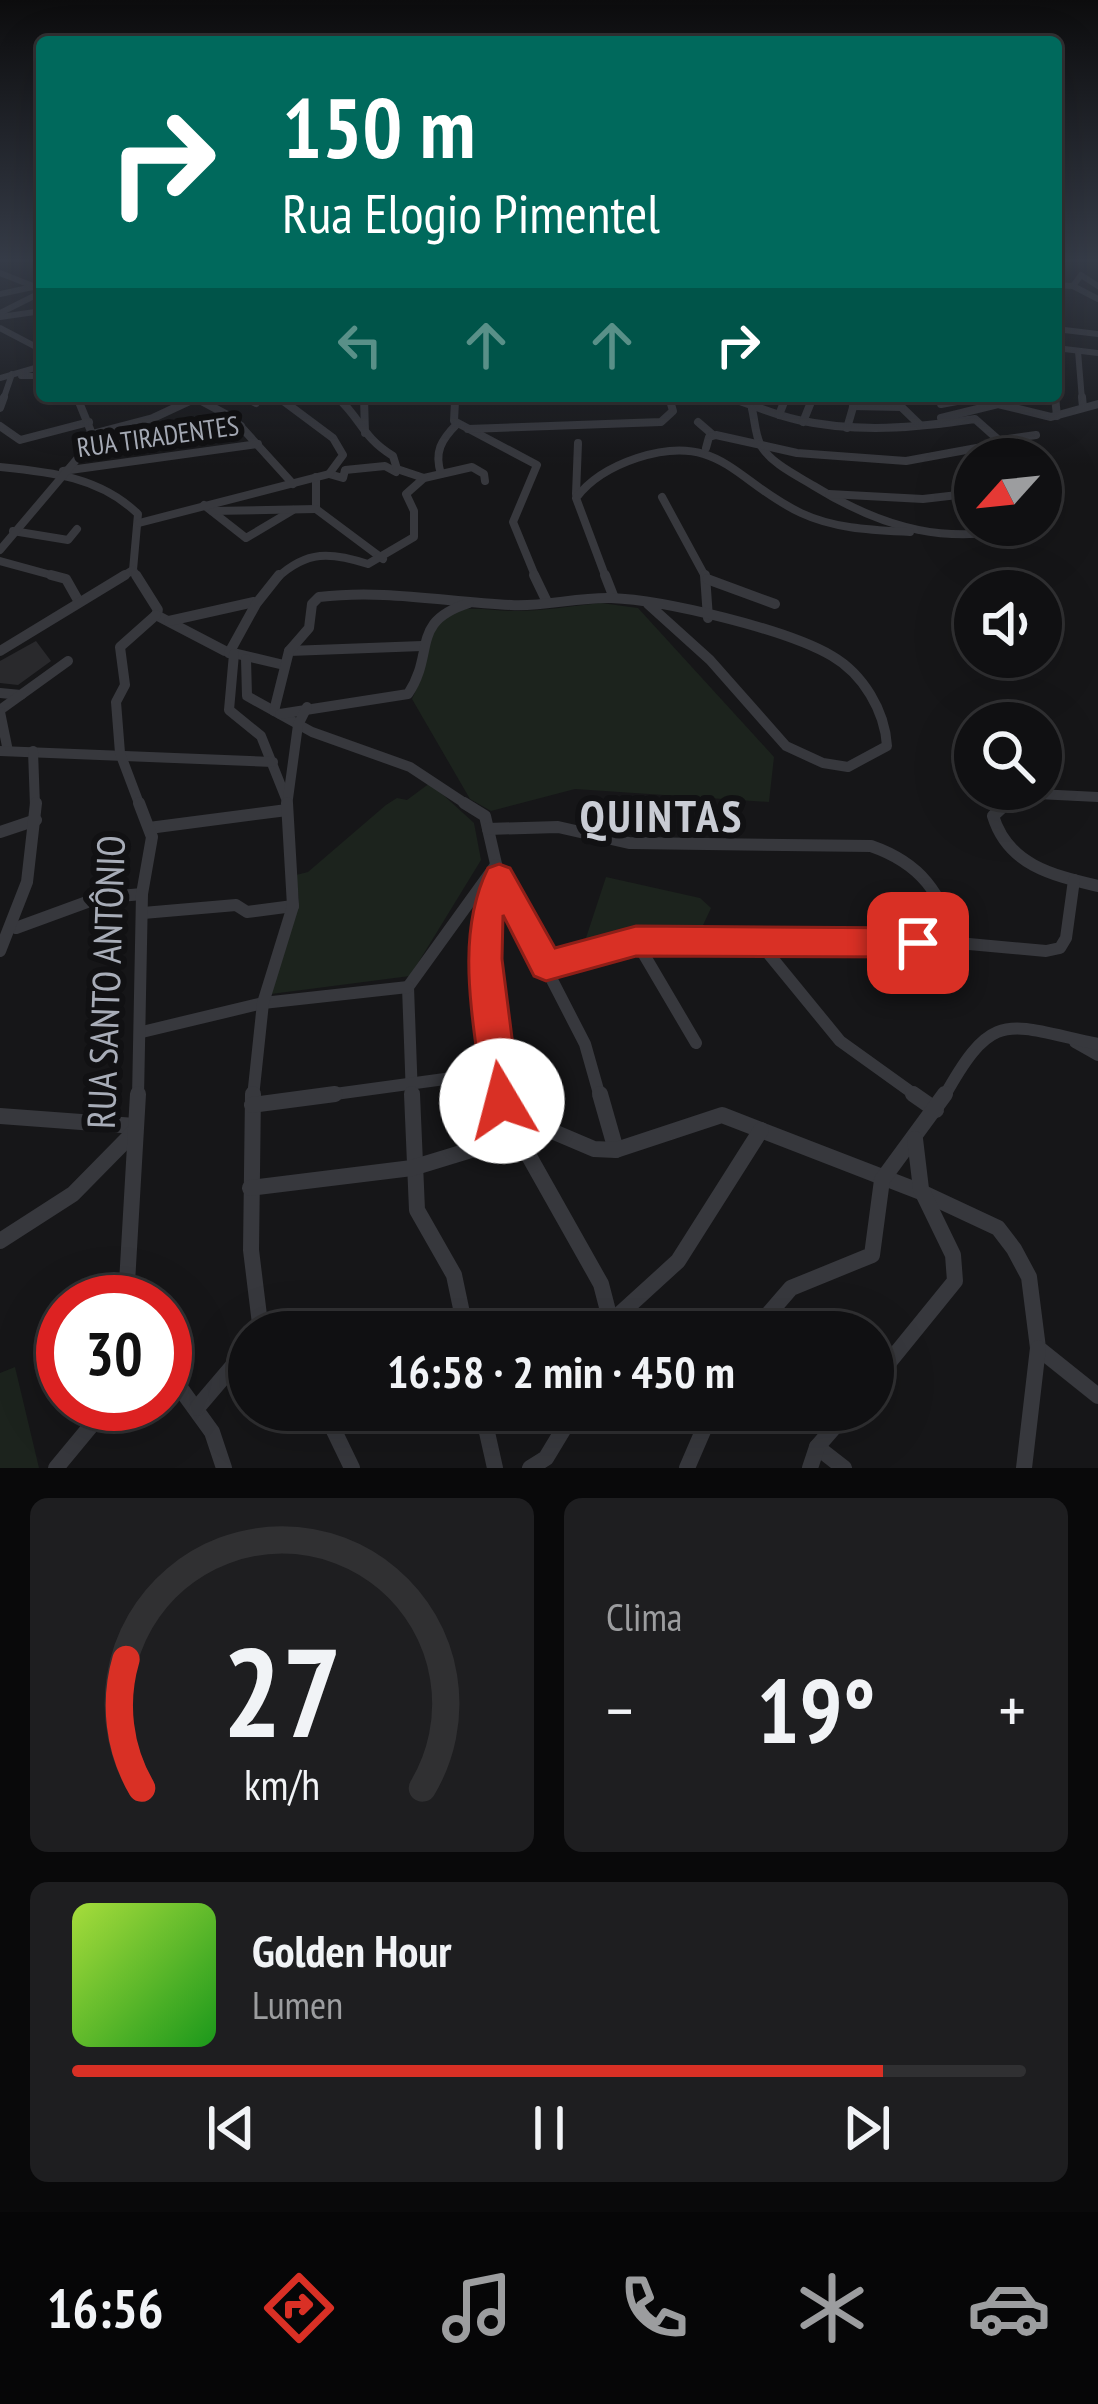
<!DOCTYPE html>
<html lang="pt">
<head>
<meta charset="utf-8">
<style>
	:root { --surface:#101012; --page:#1e1e20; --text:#f1f3f6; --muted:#9c9d9f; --line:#303032; --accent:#d93025 }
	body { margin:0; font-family:"PT Sans Narrow",sans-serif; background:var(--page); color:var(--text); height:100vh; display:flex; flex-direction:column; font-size:45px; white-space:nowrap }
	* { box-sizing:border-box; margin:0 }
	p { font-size:39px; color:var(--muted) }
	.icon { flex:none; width:66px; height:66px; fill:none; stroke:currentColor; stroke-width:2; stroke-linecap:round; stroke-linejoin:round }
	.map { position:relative; height:1468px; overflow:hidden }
	.sheet { display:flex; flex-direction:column; gap:30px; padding:30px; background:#09090a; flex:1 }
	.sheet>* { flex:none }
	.guide { position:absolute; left:36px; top:36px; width:1026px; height:366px; border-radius:12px; box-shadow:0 12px 48px #0002,0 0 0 3px var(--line); background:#00695c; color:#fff; overflow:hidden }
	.needle { width:78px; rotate:243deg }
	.tools { position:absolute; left:954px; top:438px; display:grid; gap:24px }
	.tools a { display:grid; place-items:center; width:108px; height:108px; border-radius:50%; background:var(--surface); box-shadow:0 12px 48px #0002,0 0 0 3px var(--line); font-size:60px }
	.speed { position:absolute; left:36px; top:1275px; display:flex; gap:24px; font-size:60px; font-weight:700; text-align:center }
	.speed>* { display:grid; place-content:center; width:156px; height:156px; border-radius:50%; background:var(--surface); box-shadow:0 12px 48px #0002,0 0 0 3px var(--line); line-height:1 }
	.speed .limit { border:18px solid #d22; background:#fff; color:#111 }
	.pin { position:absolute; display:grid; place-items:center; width:102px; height:102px; color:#fff; margin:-51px; border-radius:24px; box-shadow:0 6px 18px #0006 }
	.me { position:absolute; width:132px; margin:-66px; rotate:352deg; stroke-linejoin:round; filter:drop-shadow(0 0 9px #0008) }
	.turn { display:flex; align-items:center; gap:42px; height:252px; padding:0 48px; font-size:54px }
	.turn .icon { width:156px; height:156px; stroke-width:2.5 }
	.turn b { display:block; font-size:84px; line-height:102px }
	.lanes { display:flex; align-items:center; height:114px; padding:0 48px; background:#0003; justify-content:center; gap:60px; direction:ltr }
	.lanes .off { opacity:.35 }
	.big { font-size:90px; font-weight:700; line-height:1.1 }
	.sheet .card { flex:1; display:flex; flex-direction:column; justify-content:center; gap:18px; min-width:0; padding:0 42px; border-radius:18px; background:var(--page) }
	.sheet .dial { align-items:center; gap:0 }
	.dial svg { height:312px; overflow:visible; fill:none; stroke:var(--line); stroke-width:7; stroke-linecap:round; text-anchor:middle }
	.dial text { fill:var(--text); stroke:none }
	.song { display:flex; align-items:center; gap:36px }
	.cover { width:144px; height:144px; border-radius:18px; background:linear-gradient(135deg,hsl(80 70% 55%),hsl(120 70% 35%)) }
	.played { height:12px; border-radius:6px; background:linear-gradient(90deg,var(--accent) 85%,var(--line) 85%) }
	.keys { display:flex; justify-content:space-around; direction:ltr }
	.heat { display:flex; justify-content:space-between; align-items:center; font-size:66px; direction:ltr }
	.sheet .tiles { flex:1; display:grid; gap:30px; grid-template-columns:1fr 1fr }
	.card:last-child { grid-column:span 2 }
	.trip { position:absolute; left:228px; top:1311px; width:666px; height:120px; border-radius:60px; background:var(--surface); box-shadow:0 12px 48px #0002,0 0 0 3px var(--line); font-weight:700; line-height:120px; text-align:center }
	.menu { display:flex; height:192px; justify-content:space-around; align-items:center; background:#060607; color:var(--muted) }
	.menu .icon { width:84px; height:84px }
	.menu .current { color:var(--accent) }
	.menu b { font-size:54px; color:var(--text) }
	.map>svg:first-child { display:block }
	.green { fill:#1c231d }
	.building { fill:#29292c }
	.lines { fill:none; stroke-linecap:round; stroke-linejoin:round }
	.minor-far4 { stroke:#37383d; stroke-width:6 }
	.minor-far3 { stroke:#37383d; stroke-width:8 }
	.minor-far2 { stroke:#37383d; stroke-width:10 }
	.minor-far1 { stroke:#37383d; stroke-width:12 }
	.minor { stroke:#37383d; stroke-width:16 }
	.route { fill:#d93025; stroke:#8d1f18; stroke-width:3 }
	.labels { text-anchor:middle; stroke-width:12; stroke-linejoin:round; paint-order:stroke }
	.far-street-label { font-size:27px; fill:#a8adb8; stroke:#111113 }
	.near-street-label { font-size:39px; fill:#a8adb8; stroke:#111113 }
	.district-label { font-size:45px; font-weight:bold; letter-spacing:3px; fill:#c9ccd4; stroke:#111113 }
</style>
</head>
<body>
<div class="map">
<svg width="1098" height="1468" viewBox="0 0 1098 1468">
	<rect width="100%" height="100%" fill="#161618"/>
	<!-- green -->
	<g class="green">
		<path d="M601,603L638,608L774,757L769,802L575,789L491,811L470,799L412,699C427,670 419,655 428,634C442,598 485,611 514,611C542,611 572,606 601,603Z"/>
		<path d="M430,783L474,823L481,860L410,976L271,994L299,899L296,875L308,872L386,805L397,798L407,800Z"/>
		<path d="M606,877L700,898L711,908L698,936L637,934L584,944Z"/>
		<path d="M15,1367L39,1468H0V1373Z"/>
	</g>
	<!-- building -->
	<path class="building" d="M36,641L51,661L18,685L0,683V661Z"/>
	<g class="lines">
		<!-- minor-far4 -->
		<g class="minor-far4">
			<path d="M0,273L33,286"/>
			<path d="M1056,285L1073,286L1098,299"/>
			<path d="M1073,286L1081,275L1098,286"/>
			<path d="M0,294L42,285"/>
			<path d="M0,313L42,292"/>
			<path d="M0,317L42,311"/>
			<path d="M0,328L42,350"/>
			<path d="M1056,329L1098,334"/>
			<path d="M1056,348L1098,353"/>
			<path d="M1078,351L1082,400"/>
			<path d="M21,376H42"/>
			<path d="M0,378L42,366"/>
			<path d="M77,396L79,400"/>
			<path d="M192,396L200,400"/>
			<path d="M242,396L250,400"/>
			<path d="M276,396L282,400"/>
			<path d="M336,396L340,400"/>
			<path d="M721,396L738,400"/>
			<path d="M890,396L894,400"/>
			<path d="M496,398L547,396"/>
			<path d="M3,400L12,374"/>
			<path d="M84,400L101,396"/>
			<path d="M191,400L196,398"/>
			<path d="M467,400L502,398"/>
			<path d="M784,400L786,396"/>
			<path d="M811,400L813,396"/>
			<path d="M962,400L985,396"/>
		</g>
		<!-- minor-far3 -->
		<g class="minor-far3">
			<path d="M194,397L233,418L293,484"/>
			<path d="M244,397L256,403"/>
			<path d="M364,397L365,433"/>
			<path d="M727,397C751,404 774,415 798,420C857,433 916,428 975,419L1020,459"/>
			<path d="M891,397L920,425"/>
			<path d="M1055,397L1057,416"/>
			<path d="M1082,397L1083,407"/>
			<path d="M496,398L516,397"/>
			<path d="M502,398L455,401L454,421L537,465L513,522L536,578"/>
			<path d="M81,401L96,397"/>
			<path d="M941,404L978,397"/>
			<path d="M853,406L901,407"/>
			<path d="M0,408L4,397"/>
			<path d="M752,409C755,421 755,435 761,446C772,464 796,475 814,486C884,529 950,547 1030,525"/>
			<path d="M779,415L786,397"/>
			<path d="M941,418L998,404L1051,417L1098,404"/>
			<path d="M698,422L713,435"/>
			<path d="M803,422L813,397"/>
			<path d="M0,426L20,440L89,422"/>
			<path d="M847,428L856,397"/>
			<path d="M468,429L661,422L673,411L669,397"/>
			<path d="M92,434L153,418L196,398"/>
			<path d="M1001,440L1036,435"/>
			<path d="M88,446L241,426"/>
			<path d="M706,448L709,437L716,435L797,453L906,461L1004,443"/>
			<path d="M0,467C51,472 100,477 138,514L133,570L138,578"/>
			<path d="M63,471L258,444"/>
			<path d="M329,474L343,478L345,470L385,466L396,472"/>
			<path d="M441,474C434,452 441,440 457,424"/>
			<path d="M316,477V509L383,559"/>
			<path d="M424,478L472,467L484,474L485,481"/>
			<path d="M1041,480L1046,486V510L1041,514"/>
			<path d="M576,494L578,443"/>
			<path d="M829,494L923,499L975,493"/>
			<path d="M662,497L706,578"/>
			<path d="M204,505L246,538L293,510"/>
			<path d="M212,511L316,509"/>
			<path d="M139,523L329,474L343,455L333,438L278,397"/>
			<path d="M13,531L68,540L77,529"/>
			<path d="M0,550L88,446L92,434L77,397"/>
			<path d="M0,561L62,578"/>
			<path d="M120,578L133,570"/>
			<path d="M277,578C307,550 331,552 368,564L414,537V511L406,494L424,478L397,469L393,456C362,437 362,420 337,397"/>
			<path d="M606,578L576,498C591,478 613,466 637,458C720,431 735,482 801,513C835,529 873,530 910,532"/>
		</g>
		<!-- minor-far2 -->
		<g class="minor-far2">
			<path d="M51,575L66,579L79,602"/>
			<path d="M136,575L158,610L156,615"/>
			<path d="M534,575L547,602"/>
			<path d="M605,575L614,598"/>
			<path d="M705,575L708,618"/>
			<path d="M707,579L775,604"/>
			<path d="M156,615L225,651L284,665"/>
			<path d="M169,621L254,602"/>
			<path d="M0,651L125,575"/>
			<path d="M289,651L422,646"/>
			<path d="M229,653L256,604L279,575"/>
			<path d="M234,654L229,710L261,736L287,801"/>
			<path d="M246,659L247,696L312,732L410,767L469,806"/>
			<path d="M0,693L21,695"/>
			<path d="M0,710L68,661"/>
			<path d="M274,711L289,651L309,628L312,604L319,597C384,589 446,602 511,605C544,607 577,597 611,598C664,600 786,629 832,656C863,674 885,711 887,746L848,767L823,763L786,746L710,660L648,604"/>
			<path d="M0,712L8,751"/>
			<path d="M280,714L408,694C436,652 409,622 469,603"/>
			<path d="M0,751L273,762"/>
			<path d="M33,751L35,806"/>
			<path d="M140,806L120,753L116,702L125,685L120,647L156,615"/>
			<path d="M287,806L298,725L307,707"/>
			<path d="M1004,806L1017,793L1098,797"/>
		</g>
		<!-- minor-far1 -->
		<g class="minor-far1">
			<path d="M464,803L485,816L499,877L585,1044L600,1097"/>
			<path d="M1007,803L993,816C1008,865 1052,875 1098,886"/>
			<path d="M149,828L287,810"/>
			<path d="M488,829L558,827L629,843L871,846C923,864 939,893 958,943"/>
			<path d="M0,832L36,820"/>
			<path d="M499,877C472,943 483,1029 500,1097"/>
			<path d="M143,913L236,905L247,912L293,906"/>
			<path d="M16,928L98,898L142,894"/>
			<path d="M636,941L696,1043"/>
			<path d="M759,942L840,1041L918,1097"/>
			<path d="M0,951L27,882L36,803"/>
			<path d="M546,965L636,941L958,943L1046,951L1060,948L1066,938L1074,880"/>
			<path d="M408,987L412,1097"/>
			<path d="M408,987L496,865"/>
			<path d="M142,1032L263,1003L408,987"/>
			<path d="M1075,1042L1098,1055"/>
			<path d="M138,1097L142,894L152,837L139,803"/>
			<path d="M253,1097L263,1003L293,906L287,803"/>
			<path d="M313,1097L496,1072"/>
			<path d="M944,1097C994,1007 1006,1025 1098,1044"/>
		</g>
		<!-- minor -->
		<g class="minor">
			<path d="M253,1094L251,1250L261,1332"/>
			<path d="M412,1094L417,1210L454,1275L466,1332"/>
			<path d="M500,1094L512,1126L601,1284L608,1311L607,1332"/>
			<path d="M600,1094L616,1150"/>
			<path d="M913,1094L936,1110"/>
			<path d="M252,1105L335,1094"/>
			<path d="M0,1116L135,1126"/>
			<path d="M250,1188L412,1168L533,1131L554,1132L594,1149L616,1150L722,1115L921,1192L998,1228L1014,1249L1029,1277L1038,1348L1098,1396"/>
			<path d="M0,1241L73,1194L135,1131"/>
			<path d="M130,1302L127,1283L138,1094"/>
			<path d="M610,1323L678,1261L761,1130"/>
			<path d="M753,1332L791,1288L872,1255L882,1180L945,1094"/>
			<path d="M165,1367L212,1432L224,1468"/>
			<path d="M873,1382L955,1281L953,1255L921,1189L915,1139"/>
			<path d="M197,1408L249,1347"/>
			<path d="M324,1410L352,1468"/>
			<path d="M482,1410L495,1468"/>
			<path d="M817,1447L844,1468"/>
			<path d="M56,1468L109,1404"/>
			<path d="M530,1468L546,1458L575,1410"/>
			<path d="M687,1468L712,1410"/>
			<path d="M810,1468L817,1447L849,1410"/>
			<path d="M1024,1468L1038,1348"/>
		</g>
	</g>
	<!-- sky -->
	<linearGradient id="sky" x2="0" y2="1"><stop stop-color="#0c0c0d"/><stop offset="0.56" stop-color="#363c48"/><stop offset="1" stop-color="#363c48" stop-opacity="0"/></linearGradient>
	<rect width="1098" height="465" fill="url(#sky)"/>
	<!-- route -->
	<path class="route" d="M499,864L510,868L555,948L636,926L918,928L930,932L935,943L930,953L918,957L636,956L546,981L534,976L503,915L502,959L520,1101L515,1115L502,1120L488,1115L483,1101C475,1025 453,939 488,868Z"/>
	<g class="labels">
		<!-- far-street labels -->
		<g class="far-street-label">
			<text transform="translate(158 437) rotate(-8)" y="9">RUA TIRADENTES</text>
		</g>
		<!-- near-street labels -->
		<g class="near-street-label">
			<text transform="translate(106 982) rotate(-88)" y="14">RUA SANTO ANTÔNIO</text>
		</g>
		<!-- district labels -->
		<g class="district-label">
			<text x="662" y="832">QUINTAS</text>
		</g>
	</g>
</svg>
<div class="tools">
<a><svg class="needle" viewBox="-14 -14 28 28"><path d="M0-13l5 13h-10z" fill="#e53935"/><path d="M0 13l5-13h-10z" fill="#9c9d9f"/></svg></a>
<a><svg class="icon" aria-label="sound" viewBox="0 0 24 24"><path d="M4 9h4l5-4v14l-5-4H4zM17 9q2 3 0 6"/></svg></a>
<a><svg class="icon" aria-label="search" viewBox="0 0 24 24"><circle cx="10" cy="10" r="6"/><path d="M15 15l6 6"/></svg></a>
</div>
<div class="speed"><div class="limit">30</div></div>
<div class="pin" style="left:918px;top:943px;background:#d93025"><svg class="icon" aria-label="arrive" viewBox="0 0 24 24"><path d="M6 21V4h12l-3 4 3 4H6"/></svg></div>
<svg class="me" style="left:502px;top:1101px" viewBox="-20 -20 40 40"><circle r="19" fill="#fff"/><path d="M0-13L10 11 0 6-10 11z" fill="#d93025"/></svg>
<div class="trip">16:58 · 2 min · 450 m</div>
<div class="guide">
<div class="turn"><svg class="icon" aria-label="right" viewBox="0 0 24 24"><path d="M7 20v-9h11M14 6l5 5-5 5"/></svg><div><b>150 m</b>Rua Elogio Pimentel</div></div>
<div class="lanes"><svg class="icon off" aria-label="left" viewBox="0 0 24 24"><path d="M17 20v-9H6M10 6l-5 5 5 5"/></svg><svg class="icon off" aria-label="ahead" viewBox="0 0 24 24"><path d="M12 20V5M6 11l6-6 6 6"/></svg><svg class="icon off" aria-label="ahead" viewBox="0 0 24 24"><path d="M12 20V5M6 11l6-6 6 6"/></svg><svg class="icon" aria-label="right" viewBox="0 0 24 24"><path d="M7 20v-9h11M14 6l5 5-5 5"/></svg></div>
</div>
</div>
<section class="sheet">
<div class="tiles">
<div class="card dial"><svg viewBox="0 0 100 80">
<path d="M14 69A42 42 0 1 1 86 69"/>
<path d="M14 69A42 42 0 0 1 10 36" stroke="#d93025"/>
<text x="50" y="56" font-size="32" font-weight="700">27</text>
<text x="50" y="72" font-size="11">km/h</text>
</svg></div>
<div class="card"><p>Clima</p>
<div class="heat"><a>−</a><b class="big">19°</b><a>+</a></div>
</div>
<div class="card">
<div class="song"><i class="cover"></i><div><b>Golden Hour</b><p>Lumen</p></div></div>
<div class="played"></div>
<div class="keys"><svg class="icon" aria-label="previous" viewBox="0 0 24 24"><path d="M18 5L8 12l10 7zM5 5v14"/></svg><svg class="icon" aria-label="pause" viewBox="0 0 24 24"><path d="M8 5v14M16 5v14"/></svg><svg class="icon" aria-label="next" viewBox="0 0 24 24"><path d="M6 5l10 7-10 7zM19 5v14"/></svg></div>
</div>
</div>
</section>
<nav class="menu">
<b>16:56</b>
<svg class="icon current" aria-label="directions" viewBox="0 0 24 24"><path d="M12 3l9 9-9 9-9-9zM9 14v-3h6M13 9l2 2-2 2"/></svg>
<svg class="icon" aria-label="music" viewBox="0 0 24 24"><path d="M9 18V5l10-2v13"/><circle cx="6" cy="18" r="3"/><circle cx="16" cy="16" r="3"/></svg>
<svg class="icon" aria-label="phone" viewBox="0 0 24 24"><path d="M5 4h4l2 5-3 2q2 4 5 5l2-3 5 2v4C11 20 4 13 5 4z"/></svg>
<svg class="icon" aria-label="climate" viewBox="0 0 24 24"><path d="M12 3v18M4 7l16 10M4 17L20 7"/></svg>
<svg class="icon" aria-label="car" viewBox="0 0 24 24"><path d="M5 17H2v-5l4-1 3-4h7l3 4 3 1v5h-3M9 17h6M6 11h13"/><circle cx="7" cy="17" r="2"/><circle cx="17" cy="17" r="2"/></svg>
</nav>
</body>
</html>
